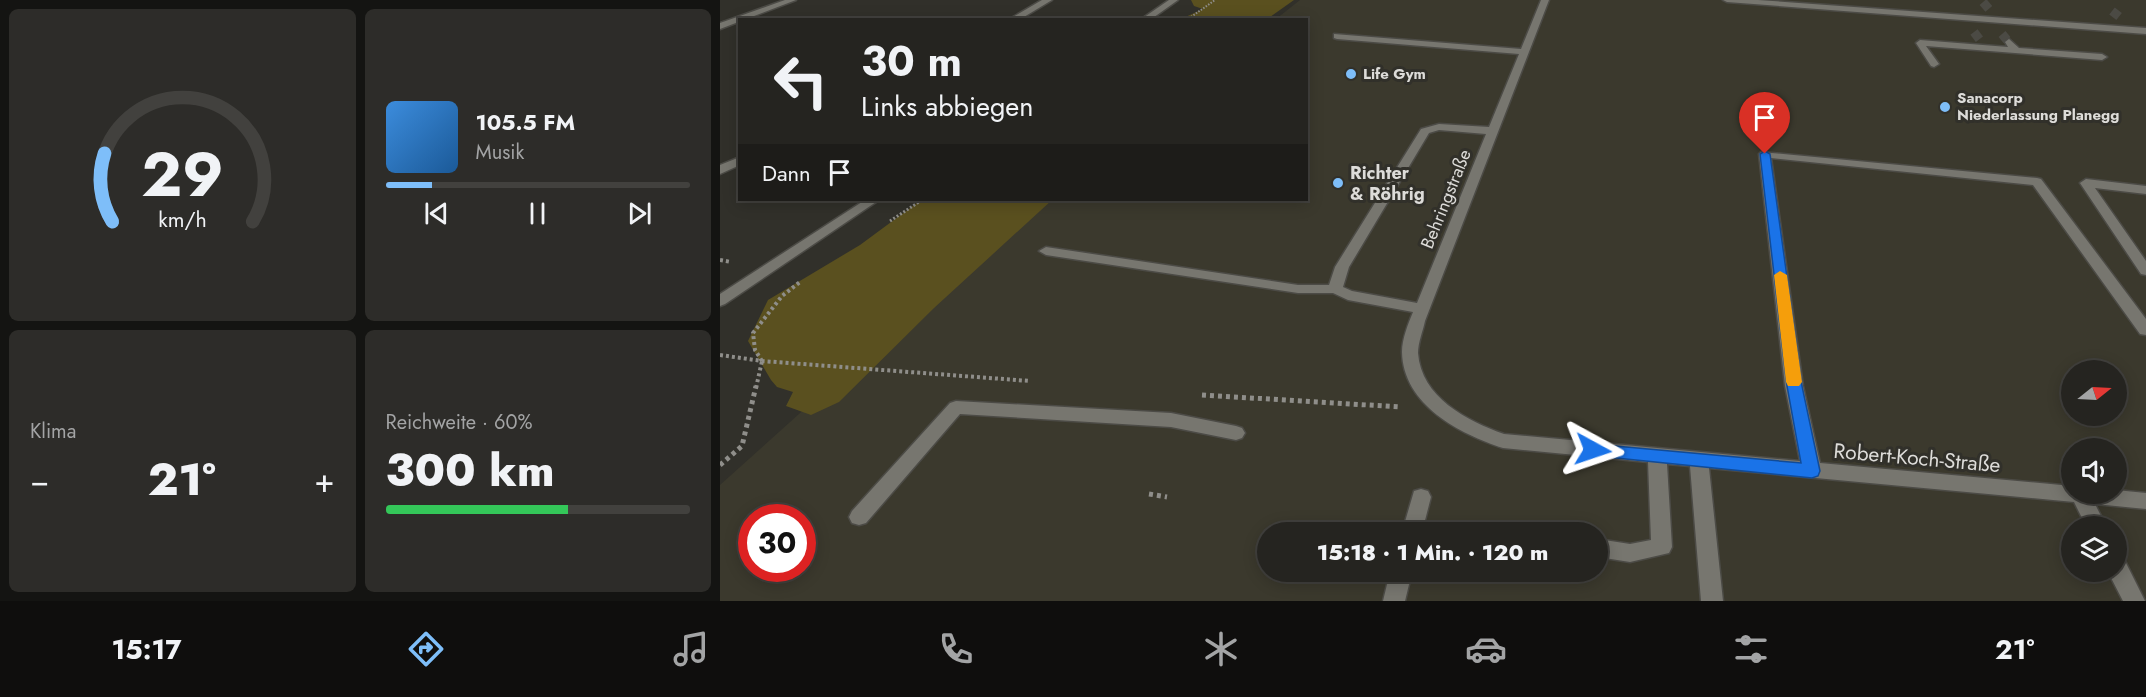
<!DOCTYPE html>
<html lang="de">
<head>
<meta charset="utf-8">
<style>
	:root { --surface:#252420; --page:#2d2c29; --text:#f1f3f6; --muted:#a3a4a5; --line:#42413e; --accent:#7ebef9 }
	body { margin:0; font-family:Jost,sans-serif; background:var(--page); color:var(--text); height:100vh; display:flex; flex-direction:column; font-size:22px; white-space:nowrap }
	* { box-sizing:border-box; margin:0 }
	p { font-size:20px; color:var(--muted) }
	.icon { flex:none; width:33px; height:33px; fill:none; stroke:currentColor; stroke-width:2; stroke-linecap:round; stroke-linejoin:round }
	.map { position:relative; flex:1; overflow:hidden }
	.sheet { display:flex; flex-direction:column; gap:9px; padding:9px; background:#141412; width:720px }
	.sheet>* { flex:none }
	.hud { position:absolute; left:18px; top:18px; width:570px; height:183px; border-radius:0px; box-shadow:0 3px 15px #0003,0 0 0 2px var(--line); background:#252420; color:var(--text); overflow:hidden }
	.needle { width:39px; rotate:72deg }
	.controls { position:absolute; left:1341px; top:360px; display:grid; gap:12px }
	.controls a { display:grid; place-items:center; width:66px; height:66px; border-radius:50%; background:var(--surface); box-shadow:0 3px 15px #0003,0 0 0 2px var(--line); font-size:30px }
	.speed { position:absolute; left:18px; top:504px; display:flex; gap:12px; font-size:30px; font-weight:700; text-align:center }
	.speed>* { display:grid; place-content:center; width:78px; height:78px; border-radius:50%; background:var(--surface); box-shadow:0 3px 15px #0003,0 0 0 2px var(--line); line-height:1 }
	.speed .limit { border:9px solid #d22; background:#fff; color:#111 }
	.pin { position:absolute; display:grid; place-items:center; width:51px; height:51px; color:#fff; margin:-62px -26px; border-radius:50% 50% 50% 0; rotate:-45deg; box-shadow:0 0 6px #0007 }
	.pin .icon { rotate:45deg }
	.me { position:absolute; width:66px; margin:-33px; rotate:95deg; stroke-linejoin:round; filter:drop-shadow(0 0 4px #0008) }
	.turn { display:flex; align-items:center; gap:21px; height:126px; padding:0 24px; font-size:27px }
	.turn .icon { width:78px; height:78px; stroke-width:2.5 }
	.turn b { display:block; font-size:42px; line-height:51px }
	.then { display:flex; align-items:center; height:57px; padding:0 24px; background:#0003; gap:12px; font-size:22px }
	.big { font-size:45px; font-weight:800; line-height:1.1 }
	.sheet .card { flex:1; display:flex; flex-direction:column; justify-content:center; gap:9px; min-width:0; padding:0 21px; border-radius:9px; background:var(--page) }
	.sheet .dial { align-items:center; gap:0 }
	.dial svg { height:156px; overflow:visible; fill:none; stroke:var(--line); stroke-width:7; stroke-linecap:round; text-anchor:middle }
	.dial text { fill:var(--text); stroke:none }
	.song { display:flex; align-items:center; gap:18px }
	.cover { width:72px; height:72px; border-radius:9px; background:linear-gradient(135deg,hsl(210 70% 55%),hsl(210 70% 35%)) }
	.played { height:6px; border-radius:3px; background:linear-gradient(90deg,var(--accent) 15%,var(--line) 15%) }
	.keys { display:flex; justify-content:space-around; direction:ltr }
	.heat { display:flex; justify-content:space-between; align-items:center; font-size:33px; direction:ltr }
	.charge { height:9px; border-radius:4px; background:linear-gradient(90deg,#34c759 60%,var(--line) 0) }
	.sheet .tiles { flex:1; display:grid; gap:9px; grid-template-columns:repeat(2,1fr) }
	.trip { position:absolute; left:537px; top:522px; width:351px; height:60px; border-radius:30px; background:var(--surface); box-shadow:0 3px 15px #0003,0 0 0 2px var(--line); font-weight:800; line-height:60px; text-align:center }
	.dock { display:flex; height:96px; justify-content:space-around; align-items:center; background:#0f0e0d; color:var(--muted) }
	.dock .icon { width:42px; height:42px }
	.dock .current { color:var(--accent) }
	.dock b { font-size:27px; color:var(--text) }
	main { display:flex; flex:1; min-height:0 }
	.map>svg:first-child { display:block }
	.built { fill:#3b392d; fill-rule:evenodd }
	.green { fill:#5a501f }
	.lines { fill:none; stroke-linecap:round; stroke-linejoin:round }
	.minor-tunnel { stroke:#4b4a44; stroke-width:9; stroke-dasharray:9 4.5; stroke-linecap:butt }
	.minor-casing { stroke:#4c4b46; stroke-width:3 }
	.path-far3 { stroke:#8f8e8a; stroke-width:2; stroke-dasharray:1.5 1.5; stroke-linecap:butt }
	.path-far2 { stroke:#8f8e8a; stroke-width:3; stroke-dasharray:2 2; stroke-linecap:butt }
	.path-far1 { stroke:#8f8e8a; stroke-width:4; stroke-dasharray:3 3; stroke-linecap:butt }
	.path { stroke:#8f8e8a; stroke-width:5; stroke-dasharray:4 4; stroke-linecap:butt }
	.minor { fill:#77766f; fill-rule:evenodd }
	.route { fill:#1a73e8; stroke:#114b97; stroke-width:1.5 }
	.slow { fill:#f59e0b }
	.poi-dot { fill:#7ebef9; stroke:#31302a; stroke-width:2 }
	.labels { text-anchor:middle; stroke-width:6; stroke-linejoin:round; paint-order:stroke }
	.far-poi-label { font-size:15px; font-weight:bold; fill:#dddcd9; stroke:#31302a; text-anchor:start }
	.poi-label { font-size:18px; font-weight:bold; fill:#dddcd9; stroke:#31302a; text-anchor:start }
	.street-label { font-size:18px; fill:#dddcd9; stroke:#31302a }
	.near-street-label { font-size:21px; fill:#dddcd9; stroke:#31302a }
</style>
</head>
<body>
<main>
<section class="sheet">
<div class="tiles">
<div class="card dial"><svg viewBox="0 0 100 80">
<path d="M14 69A42 42 0 1 1 86 69"/>
<path d="M14 69A42 42 0 0 1 10 34" stroke="#7ebef9"/>
<text x="50" y="56" font-size="32" font-weight="700">29</text>
<text x="50" y="72" font-size="11">km/h</text>
</svg></div>
<div class="card">
<div class="song"><i class="cover"></i><div><b>105.5 FM</b><p>Musik</p></div></div>
<div class="played"></div>
<div class="keys"><svg class="icon" aria-label="previous" viewBox="0 0 24 24"><path d="M18 5L8 12l10 7zM5 5v14"/></svg><svg class="icon" aria-label="pause" viewBox="0 0 24 24"><path d="M8 5v14M16 5v14"/></svg><svg class="icon" aria-label="next" viewBox="0 0 24 24"><path d="M6 5l10 7-10 7zM19 5v14"/></svg></div>
</div>
<div class="card"><p>Klima</p>
<div class="heat"><a>−</a><b class="big">21°</b><a>+</a></div>
</div>
<div class="card"><p>Reichweite · 60%</p><b class="big">300 km</b><div class="charge"></div></div>
</div>
</section>
<div class="map">
<svg width="1426" height="601" viewBox="0 0 1426 601">
	<rect width="100%" height="100%" fill="#31302a"/>
	<!-- built -->
	<path class="built" d="M580,0H1426V601H0V485L228,280L330,200H586V20L556,19ZM1352,370H1396V416H1352ZM1352,448H1396V494H1352ZM32,518H82V568H32ZM1352,526H1396V572H1352ZM548,532H878V572H548Z"/>
	<!-- green -->
	<g class="green">
		<path d="M471,0H574L547,19H461L483,9L474,6Z"/>
		<path d="M201,200H332L214,308L119,402L91,415L66,406L73,392L57,387L51,380L28,341L48,300L140,245Z"/>
	</g>
	<g class="lines">
		<!-- minor-tunnel -->
		<g class="minor-tunnel">
			<path d="M1263,2L1269,9"/>
			<path d="M1392,11L1401,18"/>
			<path d="M1254,32L1260,40"/>
			<path d="M1282,34L1287,40"/>
		</g>
		<!-- minor casing -->
		<g class="minor-casing">
			<g id="minor">
				<path d="M65,0H76L0,29V23Z"/>
				<path d="M322,0H332L299,20H288Z"/>
				<path d="M449,0H458L430,20H420Z"/>
				<path d="M821,0H829L705,321C703,331 698,342 698,353C701,397 747,421 784,434L1080,461L1065,386L1039,154L1041,152L1317,178L1321,179L1426,319V335L1420,334L1313,185L1051,158L1083,386L1100,463L1352,486V494H1396V490L1426,493V509L1375,504L1386,526H1366L1354,502L989,468L1003,601H981L970,466L947,464L952,547L949,553L910,562L878,557V539L910,544L931,540L928,462L783,448C740,434 683,405 682,352C682,339 688,324 693,312L628,300L613,293H578L326,255L319,251L326,247L578,285H609L615,267L701,129L719,124L769,127L799,54L617,39L614,38V34L801,49ZM719,130L766,134L697,303L632,291L623,287L629,267L709,133Z"/>
				<path d="M1003,0H1038L1426,28V34L1007,2Z"/>
				<path d="M1289,39L1299,48L1382,54L1387,57L1382,60L1206,46L1219,64L1214,67L1211,66L1196,43L1200,40L1288,47L1285,42Z"/>
				<path d="M20,157V165L0,174V165Z"/>
				<path d="M1366,179L1426,186V194L1375,188L1426,261V275L1421,274L1360,183Z"/>
				<path d="M145,200H159L5,304L0,306V294Z"/>
				<path d="M236,401L451,413L516,426L522,428L525,433L522,438L516,440L451,427L240,414L146,523L139,525L132,523L129,517L132,511L230,403Z"/>
				<path d="M701,489L708,491L711,497L702,532H682L694,491Z"/>
				<path d="M1396,557L1404,559L1425,601H1403L1388,572H1396Z"/>
				<path d="M670,572H692L685,601H663Z"/>
			</g>
		</g>
		<!-- path-far3 -->
		<path class="path-far3" d="M471,17L495,0"/>
		<!-- path-far2 -->
		<path class="path-far2" d="M170,221L202,200"/>
		<!-- path-far1 -->
		<g class="path-far1">
			<path d="M0,260L11,262"/>
			<path d="M0,355L42,361L310,381"/>
			<path d="M42,361L35,350L33,333L62,296L80,282"/>
			<path d="M36,388L42,361"/>
		</g>
		<!-- path -->
		<g class="path">
			<path d="M482,395L681,407"/>
			<path d="M0,465L22,446L36,386"/>
			<path d="M429,494L447,497"/>
		</g>
		<!-- minor -->
		<use href="#minor" class="minor"/>
	</g>
	<!-- route -->
	<path class="route" d="M1045,151L1050,154L1082,386L1100,471L1098,476L1092,478L867,455L865,450L867,446L873,444L1081,463L1067,386L1040,154Z"/>
	<!-- slow -->
	<path class="slow" d="M1060,271L1067,275L1082,382L1079,386H1068L1066,382L1054,275Z"/>
	<!-- markers -->
	<g class="poi-dot">
		<circle cx="631" cy="74" r="6"/>
		<circle cx="1225" cy="107" r="6"/>
		<circle cx="618" cy="183" r="6"/>
	</g>
	<g class="labels">
		<!-- far-poi labels -->
		<g class="far-poi-label">
			<text x="643" y="79">Life Gym</text>
			<text x="1237" y="103">Sanacorp<tspan x="1237" dy="17">Niederlassung Planegg</tspan></text>
		</g>
		<!-- poi labels -->
		<g class="poi-label">
			<text x="630" y="179">Richter<tspan x="630" dy="21">&amp; Röhrig</tspan></text>
		</g>
		<!-- street labels -->
		<g class="street-label">
			<text transform="translate(726 199) rotate(-68)" y="6">Behringstraße</text>
		</g>
		<!-- near-street labels -->
		<g class="near-street-label">
			<text transform="translate(1197 458) rotate(5)" y="7">Robert-Koch-Straße</text>
		</g>
	</g>
</svg>
<div class="controls">
<a><svg class="needle" viewBox="-14 -14 28 28"><path d="M0-13l5 13h-10z" fill="#e53935"/><path d="M0 13l5-13h-10z" fill="#a3a4a5"/></svg></a>
<a><svg class="icon" aria-label="sound" viewBox="0 0 24 24"><path d="M4 9h4l5-4v14l-5-4H4zM17 9q2 3 0 6"/></svg></a>
<a><svg class="icon" aria-label="layers" viewBox="0 0 24 24"><path d="M12 4l9 5-9 5-9-5zM3 14l9 5 9-5"/></svg></a>
</div>
<div class="speed"><div class="limit">30</div></div>
<div class="pin" style="left:1045px;top:154px;background:#d93025"><svg class="icon" aria-label="arrive" viewBox="0 0 24 24"><path d="M6 21V4h12l-3 4 3 4H6"/></svg></div>
<svg class="me" style="left:873px;top:450px" viewBox="-20 -20 40 40"><path d="M0-17L14 15 0 8-14 15z" fill="#1a73e8" stroke="#fff" stroke-width="4"/></svg>
<div class="trip">15:18 · 1 Min. · 120 m</div>
<div class="hud">
<div class="turn"><svg class="icon" aria-label="left" viewBox="0 0 24 24"><path d="M17 20v-9H6M10 6l-5 5 5 5"/></svg><div><b>30 m</b>Links abbiegen</div></div>
<div class="then">Dann<svg class="icon" aria-label="arrive" viewBox="0 0 24 24"><path d="M6 21V4h12l-3 4 3 4H6"/></svg></div>
</div>
</div>
</main>
<nav class="dock">
<b>15:17</b>
<svg class="icon current" aria-label="directions" viewBox="0 0 24 24"><path d="M12 3l9 9-9 9-9-9zM9 14v-3h6M13 9l2 2-2 2"/></svg>
<svg class="icon" aria-label="music" viewBox="0 0 24 24"><path d="M9 18V5l10-2v13"/><circle cx="6" cy="18" r="3"/><circle cx="16" cy="16" r="3"/></svg>
<svg class="icon" aria-label="phone" viewBox="0 0 24 24"><path d="M5 4h4l2 5-3 2q2 4 5 5l2-3 5 2v4C11 20 4 13 5 4z"/></svg>
<svg class="icon" aria-label="climate" viewBox="0 0 24 24"><path d="M12 3v18M4 7l16 10M4 17L20 7"/></svg>
<svg class="icon" aria-label="car" viewBox="0 0 24 24"><path d="M5 17H2v-5l4-1 3-4h7l3 4 3 1v5h-3M9 17h6M6 11h13"/><circle cx="7" cy="17" r="2"/><circle cx="17" cy="17" r="2"/></svg>
<svg class="icon" aria-label="filters" viewBox="0 0 24 24"><path d="M4 7h16M4 17h16"/><circle cx="9" cy="7" r="2"/><circle cx="15" cy="17" r="2"/></svg>
<b>21°</b>
</nav>
</body>
</html>
